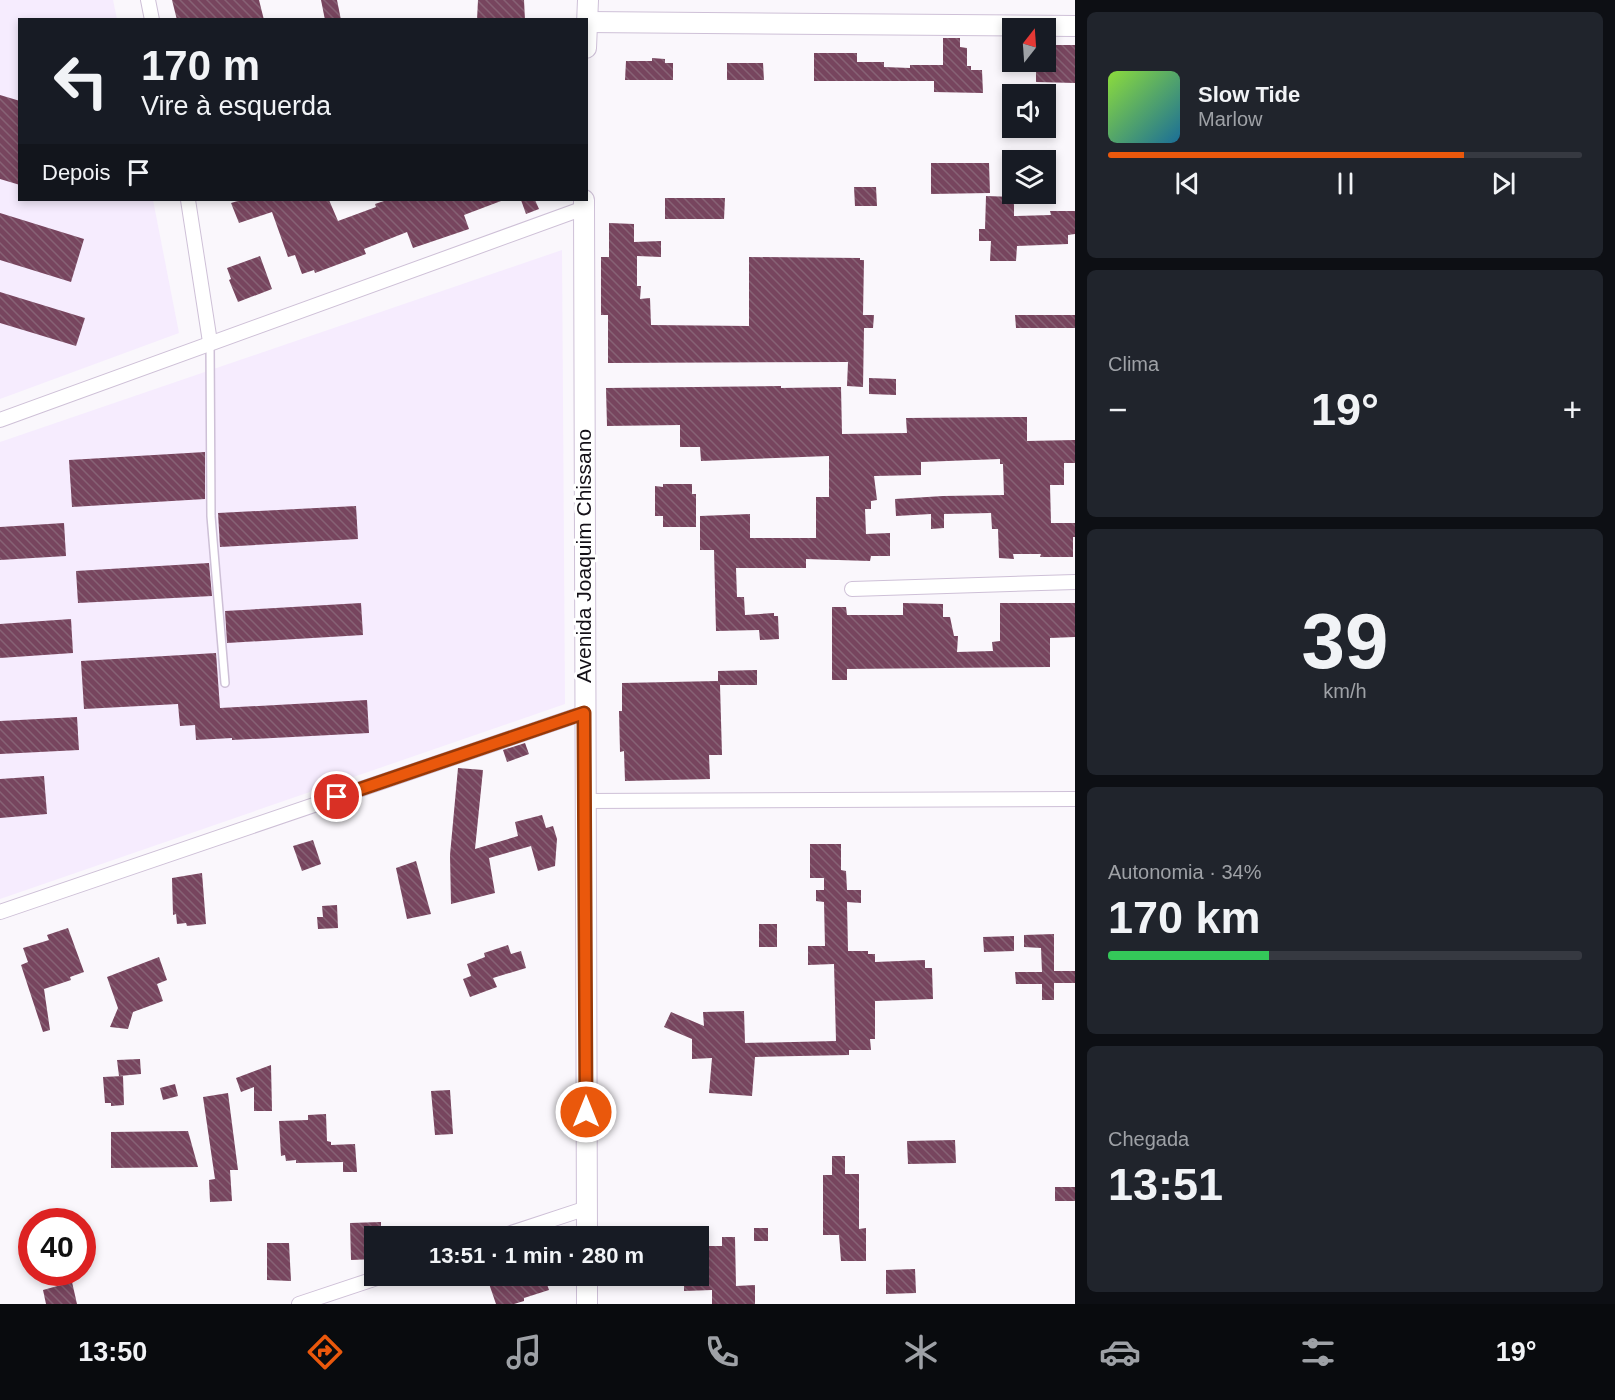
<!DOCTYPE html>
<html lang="pt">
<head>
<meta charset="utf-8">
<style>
	:root { --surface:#171b24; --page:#20242c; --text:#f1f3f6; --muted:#9ea1a6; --line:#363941; --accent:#ea580c }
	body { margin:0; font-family:Helvetica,sans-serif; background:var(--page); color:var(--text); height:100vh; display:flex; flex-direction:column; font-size:22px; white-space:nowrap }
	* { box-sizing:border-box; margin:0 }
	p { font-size:20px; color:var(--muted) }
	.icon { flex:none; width:33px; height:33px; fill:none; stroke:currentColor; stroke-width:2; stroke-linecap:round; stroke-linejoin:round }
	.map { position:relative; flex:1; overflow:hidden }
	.details { display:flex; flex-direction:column; gap:12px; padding:12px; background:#0d0f14; width:540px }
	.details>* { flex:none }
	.top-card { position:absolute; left:18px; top:18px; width:570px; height:183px; border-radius:0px; box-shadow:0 3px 9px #0003; background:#171b24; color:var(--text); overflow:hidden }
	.needle { width:39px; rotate:17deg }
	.tools { position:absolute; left:1002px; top:18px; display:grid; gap:12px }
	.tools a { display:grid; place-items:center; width:54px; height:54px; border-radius:0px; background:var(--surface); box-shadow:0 3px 9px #0003; font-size:30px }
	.speed { position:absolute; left:18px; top:1208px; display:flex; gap:12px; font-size:30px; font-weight:700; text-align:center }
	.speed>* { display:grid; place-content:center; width:78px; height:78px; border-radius:50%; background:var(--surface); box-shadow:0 3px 9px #0003; line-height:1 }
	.speed .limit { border:9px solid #d22; background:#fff; color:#111 }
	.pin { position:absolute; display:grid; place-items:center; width:51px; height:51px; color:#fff; margin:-26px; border:3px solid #fff; border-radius:50%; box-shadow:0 2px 6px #0007 }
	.me { position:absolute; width:66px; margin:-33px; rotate:0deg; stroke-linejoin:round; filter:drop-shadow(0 0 4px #0008) }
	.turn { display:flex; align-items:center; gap:21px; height:126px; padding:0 24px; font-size:27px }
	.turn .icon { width:78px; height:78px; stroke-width:2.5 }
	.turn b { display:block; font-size:42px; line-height:51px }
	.then { display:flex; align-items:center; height:57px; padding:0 24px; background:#0003; gap:12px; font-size:22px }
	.big { font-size:45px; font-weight:700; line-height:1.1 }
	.details .widget { flex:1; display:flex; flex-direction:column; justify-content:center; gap:9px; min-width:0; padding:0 21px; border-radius:9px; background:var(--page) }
	.details .dial { align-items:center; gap:0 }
	.dial b { font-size:78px; line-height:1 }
	.song { display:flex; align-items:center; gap:18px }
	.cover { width:72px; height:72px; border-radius:9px; background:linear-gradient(135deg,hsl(90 70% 55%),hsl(200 70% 35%)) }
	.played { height:6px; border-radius:3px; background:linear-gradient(90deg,var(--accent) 75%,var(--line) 75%) }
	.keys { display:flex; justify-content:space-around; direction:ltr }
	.heat { display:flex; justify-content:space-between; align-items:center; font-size:33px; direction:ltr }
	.charge { height:9px; border-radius:4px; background:linear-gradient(90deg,#34c759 34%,var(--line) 0) }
	.trip { position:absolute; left:364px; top:1226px; width:345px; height:60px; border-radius:0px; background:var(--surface); box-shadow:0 3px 9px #0003; font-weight:700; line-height:60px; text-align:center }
	.dock { display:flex; height:96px; justify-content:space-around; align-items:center; background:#090b0e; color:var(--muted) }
	.dock .icon { width:42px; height:42px }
	.dock .selected { color:var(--accent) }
	.dock b { font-size:27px; color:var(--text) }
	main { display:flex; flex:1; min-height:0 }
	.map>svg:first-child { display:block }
	.built { fill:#f6ecfe }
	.building { fill:url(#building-back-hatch) }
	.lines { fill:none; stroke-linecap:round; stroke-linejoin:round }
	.lane-casing { stroke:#cec0d7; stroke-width:10 }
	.street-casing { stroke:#cec0d7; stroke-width:16 }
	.secondary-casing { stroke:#cec0d7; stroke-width:22 }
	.lane { stroke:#fff; stroke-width:7 }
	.street { stroke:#fff; stroke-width:14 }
	.secondary { stroke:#fff; stroke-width:20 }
	.route-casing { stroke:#983908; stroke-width:15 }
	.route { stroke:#ea580c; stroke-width:10 }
	.labels { text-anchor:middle; stroke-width:6; stroke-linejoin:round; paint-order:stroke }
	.street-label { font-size:21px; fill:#141017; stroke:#fff }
</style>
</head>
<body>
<main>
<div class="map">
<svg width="1075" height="1304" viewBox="0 0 1075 1304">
	<defs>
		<pattern id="building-back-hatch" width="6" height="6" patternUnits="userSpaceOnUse" patternTransform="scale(1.5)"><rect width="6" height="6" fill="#77455e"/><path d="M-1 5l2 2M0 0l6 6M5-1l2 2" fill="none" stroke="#876275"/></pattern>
	</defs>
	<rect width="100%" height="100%" fill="#faf7fc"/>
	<!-- built -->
	<g class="built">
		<path d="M0,0H113L117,19L20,20V200H153L179,333L0,399Z"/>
		<path d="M562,250L565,704L0,899V442Z"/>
	</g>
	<!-- building -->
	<g class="building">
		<path d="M172,0H259L264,20H177Z"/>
		<path d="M321,0H337L341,20H325Z"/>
		<path d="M478,0H524L525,20H477Z"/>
		<path d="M943,38H960V47L967,48V66H971V70H982L983,93L934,92V81H814V53H857V62H884V67L910,68V65H943Z"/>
		<path d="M1046,45H1075V83L1036,82V62H1046Z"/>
		<path d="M652,58L665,59V63H673V80H625L626,61H652Z"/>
		<path d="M727,63H763L764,80H727Z"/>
		<path d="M0,95L20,101V185L0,179Z"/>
		<path d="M931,163H989L990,193L931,194Z"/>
		<path d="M854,187H876L877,206H855Z"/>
		<path d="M986,196L1014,197V216L1051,215L1050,211H1075V234L1068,235V244L1017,246L1016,261H990L991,241H979V229H985Z"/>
		<path d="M665,198H725L724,219H665Z"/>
		<path d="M241,200H329L338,221L376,207L375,204L387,200H501V201L464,215L469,229L413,248L407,232L364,249L366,254L315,273L314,270L302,274L295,255L288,257L272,212L239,223L231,203Z"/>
		<path d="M521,200H535L539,209L526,214Z"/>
		<path d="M0,213L84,239L71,282L0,260Z"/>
		<path d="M609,223L634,224V242L661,241V257L637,256V286H641L640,299L650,298L651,325L749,326V257L860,258V260H864L863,315H874L873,328H864L863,387L847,386L848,362L608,363V315H601V257H609Z"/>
		<path d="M260,256L272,289L238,302L229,280L231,279L227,268Z"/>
		<path d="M0,292L85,318L76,346L0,323Z"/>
		<path d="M1015,315H1075V328H1016Z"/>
		<path d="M869,378L896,379V395L869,394Z"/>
		<path d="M781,386V388L841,387L842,434L907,433L906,418L1027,417V441L1075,440V463H1064V485H1050L1051,523H1075V537H1073V557H1040L1041,554H1013L1014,559L999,558L998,529H992L991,513L944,514V528L931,529V514L896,516L895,499L943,496L1004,495L1003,464H1000V459L921,462V475L874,476L877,500L871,501V509H865L866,534L890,533V556H871L870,561L806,559V568H736L737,597H744L745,615L774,613V616H778L779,639L760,640L759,630L716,631L714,550H700V516L750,514V538H816V497H829V456L701,461L700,447H680V425L607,426L606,388Z"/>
		<path d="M205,452V499L72,507L69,460Z"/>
		<path d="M663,484H692V494H696V527H663V516H655V486L663,487Z"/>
		<path d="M356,506L358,539L220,547L218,513Z"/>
		<path d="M64,523L66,556L0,560V527Z"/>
		<path d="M209,563L212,596L78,603L76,571Z"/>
		<path d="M361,603L363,635L227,643L225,611Z"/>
		<path d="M903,603L943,604V617H950L954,636H958L957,652L993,651L992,642L1000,641V603H1075V637L1050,638V667L847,669V680H832V607H846L847,615H903Z"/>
		<path d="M71,619L73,653L0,658V624Z"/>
		<path d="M216,653L220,708L367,700L369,733L232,740V738L196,740L195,725L180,726L178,704L84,709L81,661Z"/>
		<path d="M757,670V685H720L722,755H709L710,779L625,781L624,751L620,752L619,711H622V683L718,681V671Z"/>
		<path d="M77,717L79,750L0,754V721Z"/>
		<path d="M525,743L529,754L507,762L503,750Z"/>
		<path d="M458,768L483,770L475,849L518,836L515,822L542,815L546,828L553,826L557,839L555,866L538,871L531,846L489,858L495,893L451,904L450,855Z"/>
		<path d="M44,776L47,814L0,818V779Z"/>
		<path d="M313,840L321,864L302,871L293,846Z"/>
		<path d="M810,844H841V870L846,871L847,890H861V903L847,902L848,951H868V954H875V962L925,960V968H932L933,999L875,1001V1039H870L871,1050H849V1055L755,1057L752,1096L709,1093L712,1058L692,1059V1039L664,1027L671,1012L704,1026L703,1012L744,1011L745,1043L836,1041L834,964L808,965V946H825L824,902L816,901V890H824V878H810Z"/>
		<path d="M416,861L431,914L407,919L396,868Z"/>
		<path d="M202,873L206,924L187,926L186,923L177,924L176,914L173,915L172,878Z"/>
		<path d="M337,905L338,928L318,929L317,917H323L322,906Z"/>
		<rect x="759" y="924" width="18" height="23"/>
		<path d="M68,928L84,972L70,977L71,980L44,989L50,1030L43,1032L21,965L28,962L23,948L49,940L47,935Z"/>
		<path d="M1054,934V971H1075V983H1054V1000H1042V984H1016L1015,972H1042L1041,948L1024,947V935Z"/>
		<path d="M1014,936V951L984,952L983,937Z"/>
		<path d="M508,945L511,954L521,951L526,968L493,978L497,987L470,997L463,979L471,976L467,964L485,957L484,953Z"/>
		<path d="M159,957L167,980L157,984L163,1001L133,1012L128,1029L110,1027L118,1008L107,977Z"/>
		<path d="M140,1059L141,1074L119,1076L117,1060Z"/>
		<path d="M271,1065L272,1111H254V1087L241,1092L236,1078Z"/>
		<path d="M123,1076L124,1105L111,1106V1103H105L103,1077Z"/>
		<path d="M175,1084L178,1096L163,1100L160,1088Z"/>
		<path d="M450,1090L453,1134L435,1135L431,1091Z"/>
		<path d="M228,1093L238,1170H230L232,1201L210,1202L209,1180L215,1179L203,1097Z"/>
		<path d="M326,1114L327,1141L331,1142V1145L355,1144L357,1172H343V1162L296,1163V1160L286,1161L285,1155L281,1156L279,1121L308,1120V1115Z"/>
		<path d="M188,1131L198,1167L111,1168V1132Z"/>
		<path d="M955,1140L956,1163L908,1164L907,1141Z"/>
		<path d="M832,1156H845V1174H859V1229L866,1228V1261H841L839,1235H823V1175H832Z"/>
		<rect x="1055" y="1187" width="20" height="14"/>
		<path d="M381,1222V1236H375V1259L351,1260L350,1223Z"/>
		<rect x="754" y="1228" width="14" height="13"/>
		<path d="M722,1237H735L736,1286L755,1285V1304H712V1290L684,1291V1275H699V1246H722Z"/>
		<path d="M267,1243H289L291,1281L267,1280Z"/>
		<path d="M915,1269L916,1293L886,1294V1270Z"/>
		<path d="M486,1275H544L549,1290L524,1298V1301L514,1304H496Z"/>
		<path d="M72,1282L77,1304H46L43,1290Z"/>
	</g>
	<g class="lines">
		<!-- lane casing -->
		<g class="lane-casing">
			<path id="lane" d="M210,342L211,516L225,683"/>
		</g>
		<!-- street casing -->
		<g class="street-casing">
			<g id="street">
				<path d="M148,0L152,20"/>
				<path d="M188,200L210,342"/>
				<path d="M0,420L584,208"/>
				<path d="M852,589L1075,582"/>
				<path d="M585,801L1075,799"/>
				<path d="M0,912L584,713"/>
				<path d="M502,1236L587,1208"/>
				<path d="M299,1304L386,1275"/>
			</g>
		</g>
		<!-- secondary casing -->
		<g class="secondary-casing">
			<g id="secondary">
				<path d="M587,22L1075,26"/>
				<path d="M586,48L588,0"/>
				<path d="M584,200L587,1236"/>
				<path d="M587,1275V1304"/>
			</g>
		</g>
		<!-- lane -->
		<use href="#lane" class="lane"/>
		<!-- street -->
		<use href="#street" class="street"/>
		<!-- secondary -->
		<use href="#secondary" class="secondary"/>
	</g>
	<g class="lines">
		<!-- route casing -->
		<g class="route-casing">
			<path id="route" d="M337,797L584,713L586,1112"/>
		</g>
		<!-- route -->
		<use href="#route" class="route"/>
	</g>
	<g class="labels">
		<!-- street labels -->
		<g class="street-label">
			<text transform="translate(584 556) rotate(-90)" y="7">Avenida Joaquim Chissano</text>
		</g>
	</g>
</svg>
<div class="tools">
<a><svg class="needle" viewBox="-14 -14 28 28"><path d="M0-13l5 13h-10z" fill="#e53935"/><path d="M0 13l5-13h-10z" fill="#9ea1a6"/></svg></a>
<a><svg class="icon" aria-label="sound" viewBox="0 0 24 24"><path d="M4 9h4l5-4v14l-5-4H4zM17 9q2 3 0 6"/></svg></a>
<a><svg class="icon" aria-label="layers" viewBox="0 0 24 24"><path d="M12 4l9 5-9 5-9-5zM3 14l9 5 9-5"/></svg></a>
</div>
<div class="speed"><div class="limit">40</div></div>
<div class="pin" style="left:337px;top:797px;background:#d93025"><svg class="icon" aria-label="arrive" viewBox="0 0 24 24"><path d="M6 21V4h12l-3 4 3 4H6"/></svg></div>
<svg class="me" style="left:586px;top:1112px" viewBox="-20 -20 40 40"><circle r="17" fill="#ea580c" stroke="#fff" stroke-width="3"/><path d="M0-11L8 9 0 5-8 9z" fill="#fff"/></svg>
<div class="trip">13:51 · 1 min · 280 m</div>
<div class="top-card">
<div class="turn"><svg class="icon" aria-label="left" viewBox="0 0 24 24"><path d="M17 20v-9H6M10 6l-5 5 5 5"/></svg><div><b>170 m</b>Vire à esquerda</div></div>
<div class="then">Depois<svg class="icon" aria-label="arrive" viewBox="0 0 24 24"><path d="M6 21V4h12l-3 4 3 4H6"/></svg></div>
</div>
</div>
<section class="details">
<div class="widget">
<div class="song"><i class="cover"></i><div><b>Slow Tide</b><p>Marlow</p></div></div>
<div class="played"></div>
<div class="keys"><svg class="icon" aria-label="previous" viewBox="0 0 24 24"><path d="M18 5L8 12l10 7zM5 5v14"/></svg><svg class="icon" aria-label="pause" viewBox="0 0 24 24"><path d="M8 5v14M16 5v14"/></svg><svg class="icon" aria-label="next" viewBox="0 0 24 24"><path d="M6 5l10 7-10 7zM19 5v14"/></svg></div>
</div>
<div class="widget"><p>Clima</p>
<div class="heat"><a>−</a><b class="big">19°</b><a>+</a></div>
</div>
<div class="widget dial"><b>39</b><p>km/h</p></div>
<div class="widget"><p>Autonomia · 34%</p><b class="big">170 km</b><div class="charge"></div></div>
<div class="widget"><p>Chegada</p><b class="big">13:51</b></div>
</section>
</main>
<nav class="dock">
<b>13:50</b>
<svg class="icon selected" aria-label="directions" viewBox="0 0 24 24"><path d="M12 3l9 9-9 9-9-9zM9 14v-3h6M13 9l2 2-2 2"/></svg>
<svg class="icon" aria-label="music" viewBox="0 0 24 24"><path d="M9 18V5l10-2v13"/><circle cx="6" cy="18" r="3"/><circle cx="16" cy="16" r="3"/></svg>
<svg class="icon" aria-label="phone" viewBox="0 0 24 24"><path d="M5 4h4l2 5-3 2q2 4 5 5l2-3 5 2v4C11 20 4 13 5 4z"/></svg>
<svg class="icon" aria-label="climate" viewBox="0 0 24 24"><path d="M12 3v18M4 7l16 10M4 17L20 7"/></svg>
<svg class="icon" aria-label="car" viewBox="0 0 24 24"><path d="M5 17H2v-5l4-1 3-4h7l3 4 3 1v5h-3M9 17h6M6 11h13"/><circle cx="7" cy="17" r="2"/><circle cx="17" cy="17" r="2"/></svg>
<svg class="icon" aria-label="filters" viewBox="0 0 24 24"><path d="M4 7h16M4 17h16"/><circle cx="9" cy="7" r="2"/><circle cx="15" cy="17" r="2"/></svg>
<b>19°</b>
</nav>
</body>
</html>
